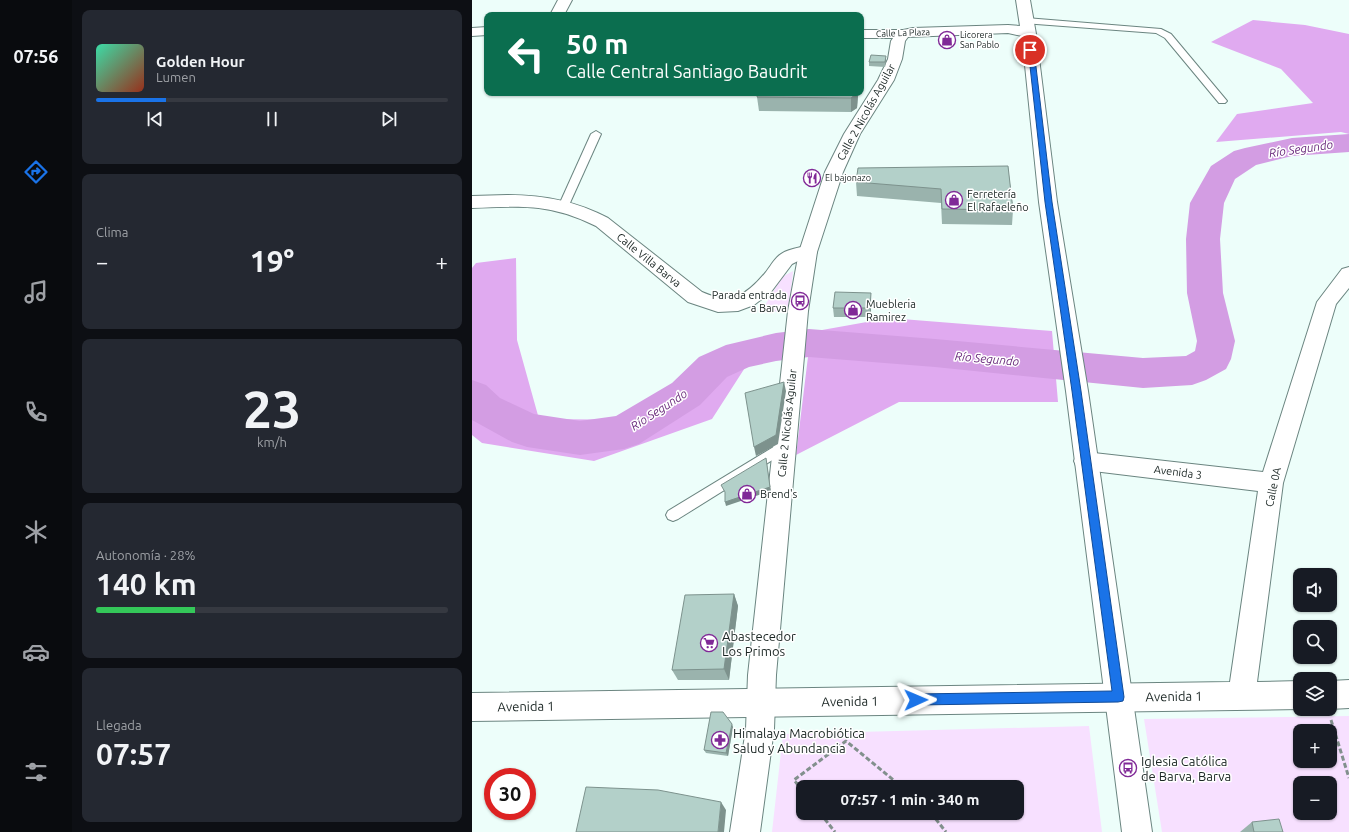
<!DOCTYPE html>
<html lang="es">
<head>
<meta charset="utf-8">
<style>
	:root { --surface:#171b24; --page:#242831; --text:#f1f3f6; --muted:#9ea1a6; --line:#363941; --accent:#1a73e8 }
	body { margin:0; font-family:Ubuntu,sans-serif; background:var(--page); color:var(--text); height:100vh; display:flex; flex-direction:column; font-size:15px; white-space:nowrap }
	* { box-sizing:border-box; margin:0 }
	p { font-size:13px; color:var(--muted) }
	.icon { flex:none; width:22px; height:22px; fill:none; stroke:currentColor; stroke-width:2; stroke-linecap:round; stroke-linejoin:round }
	.map { position:relative; flex:1; overflow:hidden }
	.sheet { display:flex; flex-direction:column; gap:10px; padding:10px; background:#0d0f14; width:400px }
	.sheet>* { flex:none }
	.hud { position:absolute; left:12px; top:12px; width:380px; height:84px; border-radius:8px; box-shadow:0 1px 3px #0004; background:#0b6e4f; color:#fff; overflow:hidden }
	.controls { position:absolute; left:821px; top:568px; display:grid; gap:8px }
	.controls a { display:grid; place-items:center; width:44px; height:44px; border-radius:8px; background:var(--surface); box-shadow:0 1px 3px #0004; font-size:20px }
	.speed { position:absolute; left:12px; top:768px; display:flex; gap:8px; font-size:20px; font-weight:700; text-align:center }
	.speed>* { display:grid; place-content:center; width:52px; height:52px; border-radius:50%; background:var(--surface); box-shadow:0 1px 3px #0004; line-height:1 }
	.speed .limit { border:6px solid #d22; background:#fff; color:#111 }
	.pin { position:absolute; display:grid; place-items:center; width:34px; height:34px; color:#fff; margin:-17px; border:2px solid #fff; border-radius:50%; box-shadow:0 1px 4px #0007 }
	.me { position:absolute; width:44px; margin:-22px; rotate:89deg; stroke-linejoin:round; filter:drop-shadow(0 0 3px #0008) }
	.turn { display:flex; align-items:center; gap:14px; height:84px; padding:0 16px; font-size:18px }
	.turn .icon { width:52px; height:52px; stroke-width:2.5 }
	.turn b { display:block; font-size:28px; line-height:34px }
	.big { font-size:30px; font-weight:700; line-height:1.1 }
	.sheet .widget { flex:1; display:flex; flex-direction:column; justify-content:center; gap:6px; min-width:0; padding:0 14px; border-radius:8px; background:var(--page) }
	.sheet .dial { align-items:center; gap:0 }
	.dial b { font-size:52px; line-height:1 }
	.song { display:flex; align-items:center; gap:12px }
	.cover { width:48px; height:48px; border-radius:6px; background:linear-gradient(135deg,hsl(160 70% 55%),hsl(10 70% 35%)) }
	.played { height:4px; border-radius:2px; background:linear-gradient(90deg,var(--accent) 20%,var(--line) 20%) }
	.keys { display:flex; justify-content:space-around; direction:ltr }
	.heat { display:flex; justify-content:space-between; align-items:center; font-size:22px; direction:ltr }
	.charge { height:6px; border-radius:3px; background:linear-gradient(90deg,#34c759 28%,var(--line) 0) }
	.trip { position:absolute; left:324px; top:780px; width:228px; height:40px; border-radius:8px; background:var(--surface); box-shadow:0 1px 3px #0004; font-weight:700; line-height:40px; text-align:center }
	main { display:flex; flex:1; min-height:0 }
	.menu { display:flex; flex-direction:column; width:72px; justify-content:space-around; align-items:center; background:#090b0e; color:var(--muted) }
	.menu .icon { width:28px; height:28px }
	.menu .selected { color:var(--accent) }
	.menu b { font-size:18px; color:var(--text) }
	.map>svg:first-child { display:block }
	.green { fill:#f7e0ff; fill-rule:evenodd }
	.forest { fill:#e0aaf0 }
	.lines { fill:none; stroke-linecap:round; stroke-linejoin:round }
	.river { fill:#d39de3; fill-rule:evenodd }
	.service-casing { stroke:#6b8580; stroke-width:2 }
	.minor-casing { stroke:#6b8580; stroke-width:2 }
	.secondary-casing { stroke:#6b8580; stroke-width:2 }
	.path { stroke:#82908d; stroke-width:3; stroke-dasharray:5 2.5; stroke-linecap:butt }
	.service { fill:#fff; fill-rule:evenodd }
	.minor { fill:#fff; fill-rule:evenodd }
	.secondary { fill:#fff; fill-rule:evenodd }
	.wall { fill:#9ab3ad }
	.shaded-wall { fill:#7d928d }
	.building { fill:#b3d0c9; stroke:#7d928d }
	.route { fill:#1a73e8; stroke:#114b97 }
	.labels { text-anchor:middle; stroke-width:3; stroke-linejoin:round; paint-order:stroke }
	.far-street-label { font-size:9px; fill:#1b2624; stroke:#fff }
	.far-poi-label { font-size:9px; fill:#1b2624; stroke:#fff; text-anchor:start }
	.street-label { font-size:11px; fill:#1b2624; stroke:#fff }
	.poi-label { font-size:11px; fill:#1b2624; stroke:#fff; text-anchor:start }
	.water-label { font-size:12px; font-style:italic; fill:#6b2c7d; stroke:#fff }
	.near-poi-label { font-size:13px; fill:#1b2624; stroke:#fff; text-anchor:start }
	.near-street-label { font-size:13px; fill:#1b2624; stroke:#fff }
</style>
</head>
<body>
<main>
<nav class="menu">
<b>07:56</b>
<svg class="icon selected" aria-label="directions" viewBox="0 0 24 24"><path d="M12 3l9 9-9 9-9-9zM9 14v-3h6M13 9l2 2-2 2"/></svg>
<svg class="icon" aria-label="music" viewBox="0 0 24 24"><path d="M9 18V5l10-2v13"/><circle cx="6" cy="18" r="3"/><circle cx="16" cy="16" r="3"/></svg>
<svg class="icon" aria-label="phone" viewBox="0 0 24 24"><path d="M5 4h4l2 5-3 2q2 4 5 5l2-3 5 2v4C11 20 4 13 5 4z"/></svg>
<svg class="icon" aria-label="climate" viewBox="0 0 24 24"><path d="M12 3v18M4 7l16 10M4 17L20 7"/></svg>
<svg class="icon" aria-label="car" viewBox="0 0 24 24"><path d="M5 17H2v-5l4-1 3-4h7l3 4 3 1v5h-3M9 17h6M6 11h13"/><circle cx="7" cy="17" r="2"/><circle cx="17" cy="17" r="2"/></svg>
<svg class="icon" aria-label="filters" viewBox="0 0 24 24"><path d="M4 7h16M4 17h16"/><circle cx="9" cy="7" r="2"/><circle cx="15" cy="17" r="2"/></svg>
</nav>
<section class="sheet">
<div class="widget">
<div class="song"><i class="cover"></i><div><b>Golden Hour</b><p>Lumen</p></div></div>
<div class="played"></div>
<div class="keys"><svg class="icon" aria-label="previous" viewBox="0 0 24 24"><path d="M18 5L8 12l10 7zM5 5v14"/></svg><svg class="icon" aria-label="pause" viewBox="0 0 24 24"><path d="M8 5v14M16 5v14"/></svg><svg class="icon" aria-label="next" viewBox="0 0 24 24"><path d="M6 5l10 7-10 7zM19 5v14"/></svg></div>
</div>
<div class="widget"><p>Clima</p>
<div class="heat"><a>−</a><b class="big">19°</b><a>+</a></div>
</div>
<div class="widget dial"><b>23</b><p>km/h</p></div>
<div class="widget"><p>Autonomía · 28%</p><b class="big">140 km</b><div class="charge"></div></div>
<div class="widget"><p>Llegada</p><b class="big">07:57</b></div>
</section>
<div class="map">
<svg width="877" height="832" viewBox="0 0 877 832">
	<rect width="100%" height="100%" fill="#edfefa"/>
	<!-- green -->
	<g class="green">
		<path d="M321,271L317,311L289,312L310,277Z"/>
		<path d="M877,716V832H690L672,719ZM828,731H858V761H828ZM828,783H858V813H828Z"/>
		<path d="M617,726L630,832H300L311,734ZM331,787H545V813H331Z"/>
	</g>
	<!-- forest -->
	<g class="forest">
		<path d="M781,20L833,25L877,34V134L869,132L744,142L765,114L841,103L809,69L739,42Z"/>
		<path d="M44,258L45,340L67,419L175,420L276,363L240,419L122,461L10,443L0,435V268L4,263Z"/>
		<path d="M417,318L580,331L586,402H427L324,455L339,332Z"/>
	</g>
	<g class="lines">
		<!-- river -->
		<path class="river" d="M877,134V152L820,156L784,165L763,179L752,203L748,239L751,293L763,341L759,359L754,369L734,380L720,385L671,388L463,367L337,357L304,361L277,367L255,377L228,405L167,444L152,449L108,455L55,447L40,442L0,420V380L14,385L28,398L62,414L108,421L144,416L200,383L227,357L254,345L304,333L337,329L463,339L671,358L714,356L723,351L725,341L715,293L714,239L718,203L739,166L762,151L773,148L820,138Z"/>
		<!-- service casing -->
		<g class="service-casing">
			<g id="service">
				<path d="M554,18L689,29L699,34L755,101L753,103H747L693,38L684,33L551,23L550,21L551,19Z"/>
				<path d="M124,131L129,134L97,205L92,208L88,207L87,205L119,134Z"/>
				<path d="M313,440L318,441L320,445L318,449L206,519L201,521L196,519L194,515L196,511Z"/>
			</g>
		</g>
		<!-- minor casing -->
		<g class="minor-casing">
			<g id="minor">
				<path d="M86,0H100L92,15H78Z"/>
				<path d="M15,27V35L0,36V28Z"/>
				<path d="M389,30H431L436,31L438,34L436,37L431,38H389Z"/>
				<path d="M35,195C72,195 104,201 136,218L230,292C260,305 274,296 294,272C303,260 305,253 321,249C329,247 335,245 343,248L345,252L343,256L328,260L320,264L299,292L282,305L266,311L246,312L216,302L124,226C78,203 49,206 0,208V196Z"/>
				<path d="M877,267V288L864,304L811,483L785,682L828,681V709L0,721V693L758,682L786,491L613,470L605,468L602,461L605,454L613,452L791,472L845,302L870,269Z"/>
				<path d="M877,680V708L858,709V681Z"/>
			</g>
		</g>
		<!-- secondary casing -->
		<g class="secondary-casing">
			<path id="secondary" d="M544,0H558L564,34L585,202L616,391L680,832H650L594,391L567,202L550,36L536,33L436,37L433,41L430,59L422,80L388,134L371,172L345,252L336,311L304,675L302,729L288,832H258L274,729L276,675L316,311L327,252L353,172L372,134L406,80L416,59L419,41L426,31L441,28L536,25L548,26Z"/>
		</g>
		<!-- path -->
		<g class="path">
			<path d="M859,720L877,778"/>
			<path d="M331,791L322,780L374,741L430,787"/>
			<path d="M348,813L363,832"/>
			<path d="M459,813L474,832"/>
		</g>
		<!-- service -->
		<use href="#service" class="service"/>
		<!-- minor -->
		<use href="#minor" class="minor"/>
		<!-- secondary -->
		<use href="#secondary" class="secondary"/>
	</g>
	<!-- wall -->
	<g class="wall">
		<path d="M414,56V60L413,67L397,66V62Z"/>
		<path d="M386,96L385,108L379,112L287,111L285,97Z"/>
		<path d="M536,166L541,210L540,225L470,224L469,203L385,196L384,182Z"/>
		<path d="M399,302V317H362L361,308Z"/>
		<path d="M262,594L266,606L257,680H206L200,670Z"/>
		<path d="M261,727L256,756L234,753L232,750Z"/>
		<path d="M780,822L811,832H768Z"/>
	</g>
	<!-- shaded-wall -->
	<g class="shaded-wall">
		<path d="M414,56V60L413,67V62Z"/>
		<path d="M384,93H386V96L385,108L379,112V98Z"/>
		<path d="M399,293V317L398,308Z"/>
		<path d="M312,382L314,391L306,444L284,456L282,447Z"/>
		<path d="M294,458L299,491L254,506L253,502Z"/>
		<path d="M262,594L266,606L257,680L252,669Z"/>
		<path d="M260,724L261,727L256,756L254,753Z"/>
		<path d="M249,802L254,810L252,832H246Z"/>
	</g>
	<!-- building -->
	<g class="building">
		<path d="M399,55L414,56L413,62H397Z"/>
		<path d="M286,93H384V94L379,98L285,97Z"/>
		<path d="M536,166L541,210L470,209L469,189L384,182L386,168Z"/>
		<path d="M363,292L399,293L398,308H361Z"/>
		<path d="M312,382L304,435L282,447L273,393Z"/>
		<path d="M294,458L298,487L253,502V492L249,485Z"/>
		<path d="M262,594L252,669L200,670L213,595Z"/>
		<path d="M239,712H251L260,724L254,753L232,750Z"/>
		<path d="M114,787L186,790L249,802L246,832H104Z"/>
		<path d="M807,819L811,832H782L780,822Z"/>
	</g>
	<!-- route -->
	<path class="route" d="M556,48L562,50L580,202L609,391L652,697L651,701L646,702L444,705L440,704L439,700L440,696L444,694L640,691L600,391L573,202Z"/>
	<!-- icons -->
	<defs>
		<g id="shop-ring" transform="scale(0.9)"><circle r="9.5" fill="#fff" stroke="#802997" stroke-width="1.5"/><path d="M-5-2.5h2.3a2.7 3.5 0 0 1 5.4 0H5L5.5 6h-11ZM-1.5-2.5h3a1.5 2.3 0 0 0-3 0Z" fill="#802997"/></g>
		<g id="restaurant-ring" transform="scale(0.9)"><circle r="9.5" fill="#fff" stroke="#802997" stroke-width="1.5"/><path d="M-5-6h1v4h1v-4h1v4h1v-4h1v5L-1.5 .5V6h-2V.5L-5-1ZM5-6V6H3V1.5H1.5Q1.5-4 5-6Z" fill="#802997"/></g>
		<g id="bus-ring" transform="scale(0.9)"><circle r="9.5" fill="#fff" stroke="#802997" stroke-width="1.5"/><path d="M-5-6H5V4H4V6H2V4H-2V6H-4V4H-5ZM-3.5-4V0h7V-4ZM-3.5 1.2v1.5H-2V1.2ZM2 1.2v1.5H3.5V1.2Z" fill="#802997"/></g>
		<g id="supermarket-ring" transform="scale(0.9)"><circle r="9.5" fill="#fff" stroke="#802997" stroke-width="1.5"/><path d="M-6-5.5h2.5l.6 2H6L4.5 2H-2.5L-4.4-4H-6ZM-1.5 3.2a1.3 1.3 0 1 0 .1 0ZM3 3.2a1.3 1.3 0 1 0 .1 0Z" fill="#802997"/></g>
		<g id="pharmacy-ring" transform="scale(0.9)"><circle r="9.5" fill="#fff" stroke="#802997" stroke-width="1.5"/><path d="M-2-6h4v4h4v4h-4v4h-4v-4h-4v-4h4Z" fill="#802997"/></g>
	</defs>
	<g fill-rule="evenodd">
		<use href="#shop-ring" x="475" y="40"/>
		<use href="#restaurant-ring" x="340" y="178"/>
		<use href="#shop-ring" x="482" y="200"/>
		<use href="#bus-ring" x="328" y="301"/>
		<use href="#shop-ring" x="381" y="310"/>
		<use href="#shop-ring" x="275" y="494"/>
		<use href="#supermarket-ring" x="237" y="643"/>
		<use href="#pharmacy-ring" x="248" y="740"/>
		<use href="#bus-ring" x="656" y="768"/>
	</g>
	<g class="labels">
		<!-- far-street labels -->
		<g class="far-street-label">
			<text transform="translate(431 33) rotate(-2)" y="3">Calle La Plaza</text>
		</g>
		<!-- far-poi labels -->
		<g class="far-poi-label">
			<text x="488" y="38">Licorera<tspan x="488" dy="10">San Pablo</tspan></text>
			<text x="353" y="181">El bajonazo</text>
		</g>
		<!-- street labels -->
		<g class="street-label">
			<text transform="translate(394 112) rotate(-61)" y="4">Calle 2 Nicolás Aguilar</text>
			<text transform="translate(177 260) rotate(39)" y="4">Calle Villa Barva</text>
			<text transform="translate(315 423) rotate(-84)" y="4">Calle 2 Nicolás Aguilar</text>
			<text transform="translate(706 472) rotate(7)" y="4">Avenida 3</text>
			<text transform="translate(801 487) rotate(-78)" y="4">Calle 0A</text>
		</g>
		<!-- poi labels -->
		<g class="poi-label">
			<text x="495" y="198">Ferretería<tspan x="495" dy="13">El Rafaeleño</tspan></text>
			<text x="315" y="299" text-anchor="end">Parada entrada<tspan x="315" dy="13">a Barva</tspan></text>
			<text x="394" y="308">Muebleria<tspan x="394" dy="13">Ramirez</tspan></text>
			<text x="288" y="498">Brend's</text>
		</g>
		<!-- water labels -->
		<g class="water-label">
			<text transform="translate(829 149) rotate(-8)" y="4">Río Segundo</text>
			<text transform="translate(515 359) rotate(5)" y="4">Río Segundo</text>
			<text transform="translate(187 410) rotate(-33)" y="4">Río Segundo</text>
		</g>
		<!-- near-poi labels -->
		<g class="near-poi-label">
			<text x="250" y="641">Abastecedor<tspan x="250" dy="15">Los Primos</tspan></text>
			<text x="261" y="738">Himalaya Macrobiótica<tspan x="261" dy="15">Salud y Abundancia</tspan></text>
			<text x="669" y="766">Iglesia Católica<tspan x="669" dy="15">de Barva, Barva</tspan></text>
		</g>
		<!-- near-street labels -->
		<g class="near-street-label">
			<text transform="translate(702 696) rotate(-1)" y="5">Avenida 1</text>
			<text transform="translate(378 701) rotate(-1)" y="5">Avenida 1</text>
			<text transform="translate(54 706) rotate(-1)" y="5">Avenida 1</text>
		</g>
	</g>
</svg>
<div class="controls">
<a><svg class="icon" aria-label="sound" viewBox="0 0 24 24"><path d="M4 9h4l5-4v14l-5-4H4zM17 9q2 3 0 6"/></svg></a>
<a><svg class="icon" aria-label="search" viewBox="0 0 24 24"><circle cx="10" cy="10" r="6"/><path d="M15 15l6 6"/></svg></a>
<a><svg class="icon" aria-label="layers" viewBox="0 0 24 24"><path d="M12 4l9 5-9 5-9-5zM3 14l9 5 9-5"/></svg></a>
<a>+</a>
<a>−</a>
</div>
<div class="speed"><div class="limit">30</div></div>
<div class="pin" style="left:558px;top:50px;background:#d93025"><svg class="icon" aria-label="arrive" viewBox="0 0 24 24"><path d="M6 21V4h12l-3 4 3 4H6"/></svg></div>
<svg class="me" style="left:444px;top:700px" viewBox="-20 -20 40 40"><path d="M0-17L14 15 0 8-14 15z" fill="#1a73e8" stroke="#fff" stroke-width="4"/></svg>
<div class="trip">07:57 · 1 min · 340 m</div>
<div class="hud">
<div class="turn"><svg class="icon" aria-label="left" viewBox="0 0 24 24"><path d="M17 20v-9H6M10 6l-5 5 5 5"/></svg><div><b>50 m</b>Calle Central Santiago Baudrit</div></div>
</div>
</div>
</main>
</body>
</html>
